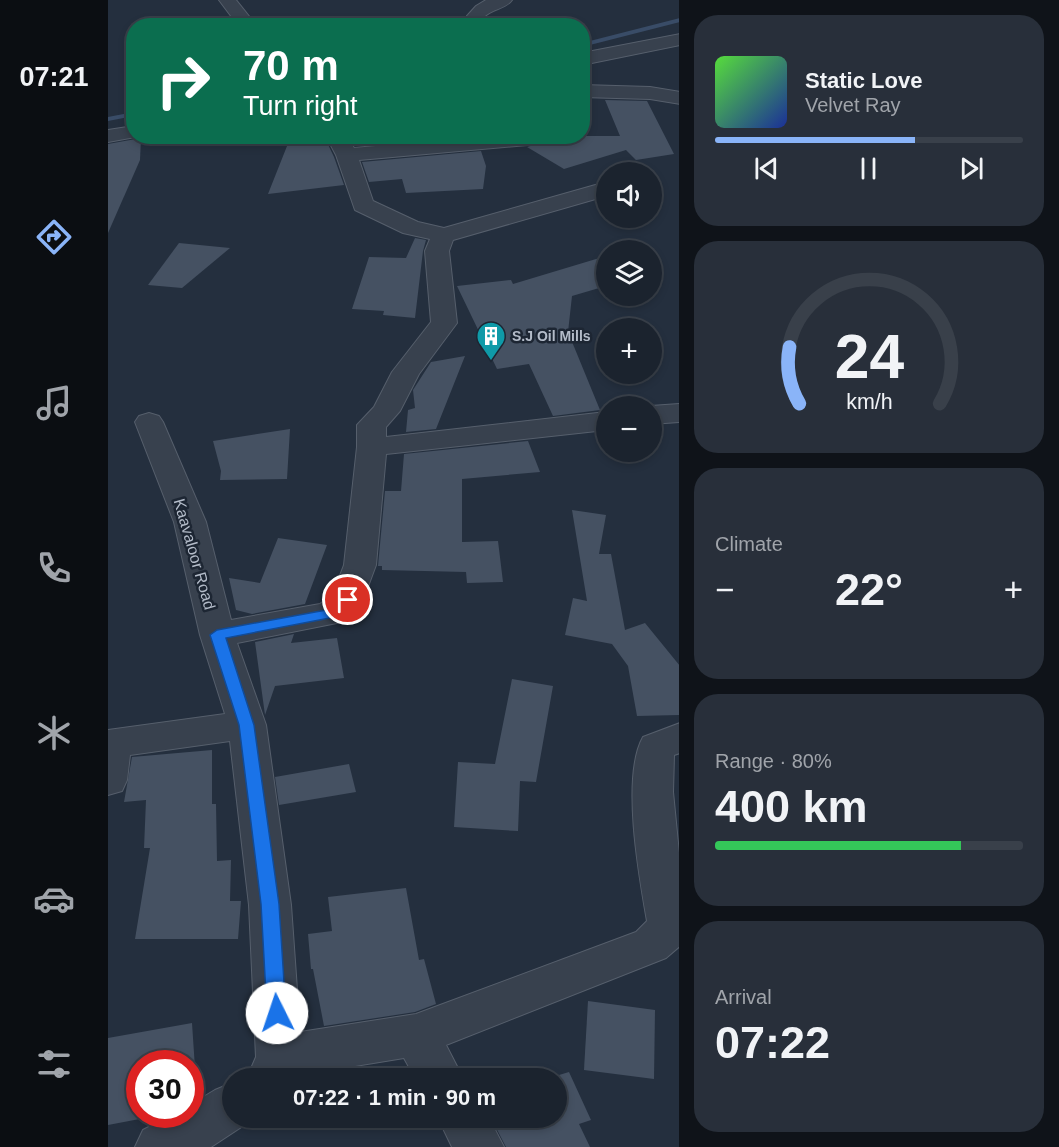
<!DOCTYPE html>
<html lang="en">
<head>
<meta charset="utf-8">
<style>
	:root { --surface:#1b232e; --page:#282f3a; --text:#f1f3f6; --muted:#a0a4aa; --line:#39404a; --accent:#8ab4f8 }
	body { margin:0; font-family:Arial,sans-serif; background:var(--page); color:var(--text); height:100vh; display:flex; flex-direction:column; font-size:22px; white-space:nowrap }
	* { box-sizing:border-box; margin:0 }
	p { font-size:20px; color:var(--muted) }
	.icon { flex:none; width:33px; height:33px; fill:none; stroke:currentColor; stroke-width:2; stroke-linecap:round; stroke-linejoin:round }
	.map { position:relative; flex:1; overflow:hidden }
	.sheet { display:flex; flex-direction:column; gap:15px; padding:15px; background:#0f1319; width:380px }
	.sheet>* { flex:none }
	.top-card { position:absolute; left:18px; top:18px; width:464px; height:126px; border-radius:24px; box-shadow:0 3px 9px #0003,0 0 0 2px var(--line); background:#0b6e4f; color:#fff; overflow:hidden }
	.controls { position:absolute; left:488px; top:162px; display:grid; gap:12px }
	.controls a { display:grid; place-items:center; width:66px; height:66px; border-radius:50%; background:var(--surface); box-shadow:0 3px 9px #0003,0 0 0 2px var(--line); font-size:30px }
	.speed { position:absolute; left:18px; top:1050px; display:flex; gap:12px; font-size:30px; font-weight:700; text-align:center }
	.speed>* { display:grid; place-content:center; width:78px; height:78px; border-radius:50%; background:var(--surface); box-shadow:0 3px 9px #0003,0 0 0 2px var(--line); line-height:1 }
	.speed .limit { border:9px solid #d22; background:#fff; color:#111 }
	.pin { position:absolute; display:grid; place-items:center; width:51px; height:51px; color:#fff; margin:-26px; border:3px solid #fff; border-radius:50%; box-shadow:0 2px 6px #0007 }
	.me { position:absolute; width:66px; margin:-33px; rotate:356deg; stroke-linejoin:round; filter:drop-shadow(0 0 4px #0008) }
	.turn { display:flex; align-items:center; gap:21px; height:126px; padding:0 18px; font-size:27px }
	.turn .icon { width:78px; height:78px; stroke-width:2.5 }
	.turn b { display:block; font-size:42px; line-height:51px }
	.big { font-size:45px; font-weight:700; line-height:1.1 }
	.sheet .card { flex:1; display:flex; flex-direction:column; justify-content:center; gap:9px; min-width:0; padding:0 21px; border-radius:24px; background:var(--page) }
	.sheet .dial { align-items:center; gap:0 }
	.dial svg { height:156px; overflow:visible; fill:none; stroke:var(--line); stroke-width:7; stroke-linecap:round; text-anchor:middle }
	.dial text { fill:var(--text); stroke:none }
	.song { display:flex; align-items:center; gap:18px }
	.cover { width:72px; height:72px; border-radius:9px; background:linear-gradient(135deg,hsl(110 70% 55%),hsl(230 70% 35%)) }
	.played { height:6px; border-radius:3px; background:linear-gradient(90deg,var(--accent) 65%,var(--line) 65%) }
	.keys { display:flex; justify-content:space-around; direction:ltr }
	.heat { display:flex; justify-content:space-between; align-items:center; font-size:33px; direction:ltr }
	.charge { height:9px; border-radius:4px; background:linear-gradient(90deg,#34c759 80%,var(--line) 0) }
	.trip { position:absolute; left:114px; top:1068px; width:345px; height:60px; border-radius:30px; background:var(--surface); box-shadow:0 3px 9px #0003,0 0 0 2px var(--line); font-weight:700; line-height:60px; text-align:center }
	main { display:flex; flex:1; min-height:0 }
	.dock { display:flex; flex-direction:column; width:108px; justify-content:space-around; align-items:center; background:#0b0e12; color:var(--muted) }
	.dock .icon { width:42px; height:42px }
	.dock .current { color:var(--accent) }
	.dock b { font-size:27px; color:var(--text) }
	.map>svg:first-child { display:block }
	.lines { fill:none; stroke-linecap:round; stroke-linejoin:round }
	.stream { fill:#394c67; fill-rule:evenodd }
	.building { fill:#455162 }
	.minor-casing { stroke:#565f6c; stroke-width:2 }
	.minor { fill:#38414e; fill-rule:evenodd }
	.route { fill:#1a73e8; stroke:#114b97; stroke-width:1.5 }
	.labels { text-anchor:middle; stroke-width:5; stroke-linejoin:round; paint-order:stroke }
	.far-poi-label { font-size:14px; font-weight:bold; fill:#b4bcc9; stroke:#1d2633; text-anchor:start }
	.street-label { font-size:16px; fill:#b4bcc9; stroke:#1d2633 }
</style>
</head>
<body>
<main>
<nav class="dock">
<b>07:21</b>
<svg class="icon current" aria-label="directions" viewBox="0 0 24 24"><path d="M12 3l9 9-9 9-9-9zM9 14v-3h6M13 9l2 2-2 2"/></svg>
<svg class="icon" aria-label="music" viewBox="0 0 24 24"><path d="M9 18V5l10-2v13"/><circle cx="6" cy="18" r="3"/><circle cx="16" cy="16" r="3"/></svg>
<svg class="icon" aria-label="phone" viewBox="0 0 24 24"><path d="M5 4h4l2 5-3 2q2 4 5 5l2-3 5 2v4C11 20 4 13 5 4z"/></svg>
<svg class="icon" aria-label="climate" viewBox="0 0 24 24"><path d="M12 3v18M4 7l16 10M4 17L20 7"/></svg>
<svg class="icon" aria-label="car" viewBox="0 0 24 24"><path d="M5 17H2v-5l4-1 3-4h7l3 4 3 1v5h-3M9 17h6M6 11h13"/><circle cx="7" cy="17" r="2"/><circle cx="17" cy="17" r="2"/></svg>
<svg class="icon" aria-label="filters" viewBox="0 0 24 24"><path d="M4 7h16M4 17h16"/><circle cx="9" cy="7" r="2"/><circle cx="15" cy="17" r="2"/></svg>
</nav>
<div class="map">
<svg width="572" height="1147" viewBox="0 0 572 1147">
	<rect width="100%" height="100%" fill="#242f3e"/>
	<g class="lines">
		<!-- stream -->
		<g class="stream">
			<path d="M572,18V22L474,47V43Z"/>
			<path d="M26,112V116L0,121V117Z"/>
		</g>
	</g>
	<!-- building -->
	<g class="building">
		<path d="M497,100L539,101L566,154L528,160L518,150L456,169L419,147L429,144L432,136H512Z"/>
		<path d="M190,136H216L226,157L236,185L160,194L181,141H190Z"/>
		<path d="M33,138L32,160L0,233V144Z"/>
		<path d="M373,151L378,166L375,189L298,193L294,179L261,182L254,162Z"/>
		<path d="M307,238L318,240L315,251L307,318L275,315L276,311L244,309L261,257L298,258Z"/>
		<path d="M71,243L122,248L74,288L40,285Z"/>
		<path d="M498,256V286L464,296L460,332L492,410L445,416L421,364L389,369L349,286L403,280L405,284Z"/>
		<path d="M357,356L328,429L298,432L300,410L307,408L305,390L323,362Z"/>
		<path d="M182,429L179,479L112,480L113,471L105,441Z"/>
		<path d="M420,441L432,472L354,479V542L390,541L395,582L359,583L358,572L274,570V566H270L277,491H293L296,454Z"/>
		<path d="M464,510L498,515L491,554H503L517,630L537,623L572,666V715L529,716L520,666L504,644L457,635L465,598L479,601Z"/>
		<path d="M170,538L219,545L197,604L144,614L128,610L121,578L152,583Z"/>
		<path d="M186,634L183,643L229,638L236,678L167,686L157,715L147,642Z"/>
		<path d="M404,679L445,686L428,782L412,781L410,831L346,827L350,762L387,764Z"/>
		<path d="M104,750V804H108L109,861L123,860L122,901H133L130,939H27L42,848H36L38,800L16,802L24,757Z"/>
		<path d="M241,764L248,792L171,805L167,777Z"/>
		<path d="M298,888L311,960L316,959L328,1004L307,1012L216,1026L205,969H203L200,934L224,931L220,897Z"/>
		<path d="M480,1001L547,1010L546,1079L476,1070Z"/>
		<path d="M84,1023L89,1098L82,1102V1064H32V1114H58L0,1125V1038Z"/>
		<path d="M461,1072L483,1120L471,1124L482,1147H398L383,1118H448V1078H441Z"/>
	</g>
	<g class="lines">
		<!-- minor casing -->
		<g class="minor-casing">
			<g id="minor">
				<path d="M111,0H128L144,20L141,24H129Z"/>
				<path d="M378,0H404C399,8 385,9 377,16L385,26H366L359,16L368,6Z"/>
				<path d="M572,34V45L474,65V53Z"/>
				<path d="M474,85L542,87L572,92V104L542,99L474,97Z"/>
				<path d="M26,126V136H33L0,142V130Z"/>
				<path d="M218,136H239L246,148L377,136H429L430,139L427,143L420,145L251,160L265,201L310,222L336,228L498,182V196L345,240L341,251L349,323L311,374L292,411L278,427V437L498,412V430L278,454L268,565L252,608L234,622L129,643L158,725L183,905L192,1032L308,1014L528,932L539,921C531,876 513,776 535,737L572,723V753L566,755L565,792L572,863V946L558,958L338,1045L355,1078H307L296,1058L186,1076L185,1078H139L148,1057L141,905L122,741L22,755L19,780L14,791L0,795V730L117,714L92,635L66,522L27,422L31,416L41,413L51,416L55,422L98,522L123,620L212,604L225,594L236,565L249,447V425L266,407L284,372L323,322L317,251L322,239L295,233L247,210L228,155Z"/>
				<path d="M572,404V422L543,424V406Z"/>
				<path d="M124,1083V1118H143L141,1122L103,1147H27L35,1130L66,1114H82V1105L107,1090Z"/>
				<path d="M330,1118H381L396,1147H344Z"/>
			</g>
		</g>
		<!-- minor -->
		<use href="#minor" class="minor"/>
	</g>
	<!-- route -->
	<path class="route" d="M240,596L247,600L227,617L118,638L146,725L171,904L178,1013L175,1019L169,1022L162,1019L159,1013L153,904L131,725L102,635L109,630L218,610Z"/>
	<!-- icons -->
	<defs>
		<g id="building-pin" transform="scale(1.5)"><path d="M0 17L-7.5 6A9.5 9.5 0 1 1 7.5 6Z" fill="#0f9aa8" stroke="#1d2633"/><path d="M-4-6H4V6H1V3H-1V6H-4ZM-2.5-4.3h1.7v1.8h-1.7ZM.8-4.3h1.7v1.8H.8ZM-2.5-1h1.7V.8h-1.7ZM.8-1h1.7V.8H.8Z" fill="#fff"/></g>
	</defs>
	<g fill-rule="evenodd">
		<use href="#building-pin" x="383" y="336"/>
	</g>
	<g class="labels">
		<!-- far-poi labels -->
		<g class="far-poi-label">
			<text x="404" y="341">S.J Oil Mills</text>
		</g>
		<!-- street labels -->
		<g class="street-label">
			<text transform="translate(87 554) rotate(74)" y="6">Kaavaloor Road</text>
		</g>
	</g>
</svg>
<div class="controls">
<a><svg class="icon" aria-label="sound" viewBox="0 0 24 24"><path d="M4 9h4l5-4v14l-5-4H4zM17 9q2 3 0 6"/></svg></a>
<a><svg class="icon" aria-label="layers" viewBox="0 0 24 24"><path d="M12 4l9 5-9 5-9-5zM3 14l9 5 9-5"/></svg></a>
<a>+</a>
<a>−</a>
</div>
<div class="speed"><div class="limit">30</div></div>
<div class="pin" style="left:240px;top:600px;background:#d93025"><svg class="icon" aria-label="arrive" viewBox="0 0 24 24"><path d="M6 21V4h12l-3 4 3 4H6"/></svg></div>
<svg class="me" style="left:169px;top:1013px" viewBox="-20 -20 40 40"><circle r="19" fill="#fff"/><path d="M0-13L10 11 0 6-10 11z" fill="#1a73e8"/></svg>
<div class="trip">07:22 · 1 min · 90 m</div>
<div class="top-card">
<div class="turn"><svg class="icon" aria-label="right" viewBox="0 0 24 24"><path d="M7 20v-9h11M14 6l5 5-5 5"/></svg><div><b>70 m</b>Turn right</div></div>
</div>
</div>
<section class="sheet">
<div class="card">
<div class="song"><i class="cover"></i><div><b>Static Love</b><p>Velvet Ray</p></div></div>
<div class="played"></div>
<div class="keys"><svg class="icon" aria-label="previous" viewBox="0 0 24 24"><path d="M18 5L8 12l10 7zM5 5v14"/></svg><svg class="icon" aria-label="pause" viewBox="0 0 24 24"><path d="M8 5v14M16 5v14"/></svg><svg class="icon" aria-label="next" viewBox="0 0 24 24"><path d="M6 5l10 7-10 7zM19 5v14"/></svg></div>
</div>
<div class="card dial"><svg viewBox="0 0 100 80">
<path d="M14 69A42 42 0 1 1 86 69"/>
<path d="M14 69A42 42 0 0 1 9 40" stroke="#8ab4f8"/>
<text x="50" y="56" font-size="32" font-weight="700">24</text>
<text x="50" y="72" font-size="11">km/h</text>
</svg></div>
<div class="card"><p>Climate</p>
<div class="heat"><a>−</a><b class="big">22°</b><a>+</a></div>
</div>
<div class="card"><p>Range · 80%</p><b class="big">400 km</b><div class="charge"></div></div>
<div class="card"><p>Arrival</p><b class="big">07:22</b></div>
</section>
</main>
</body>
</html>
